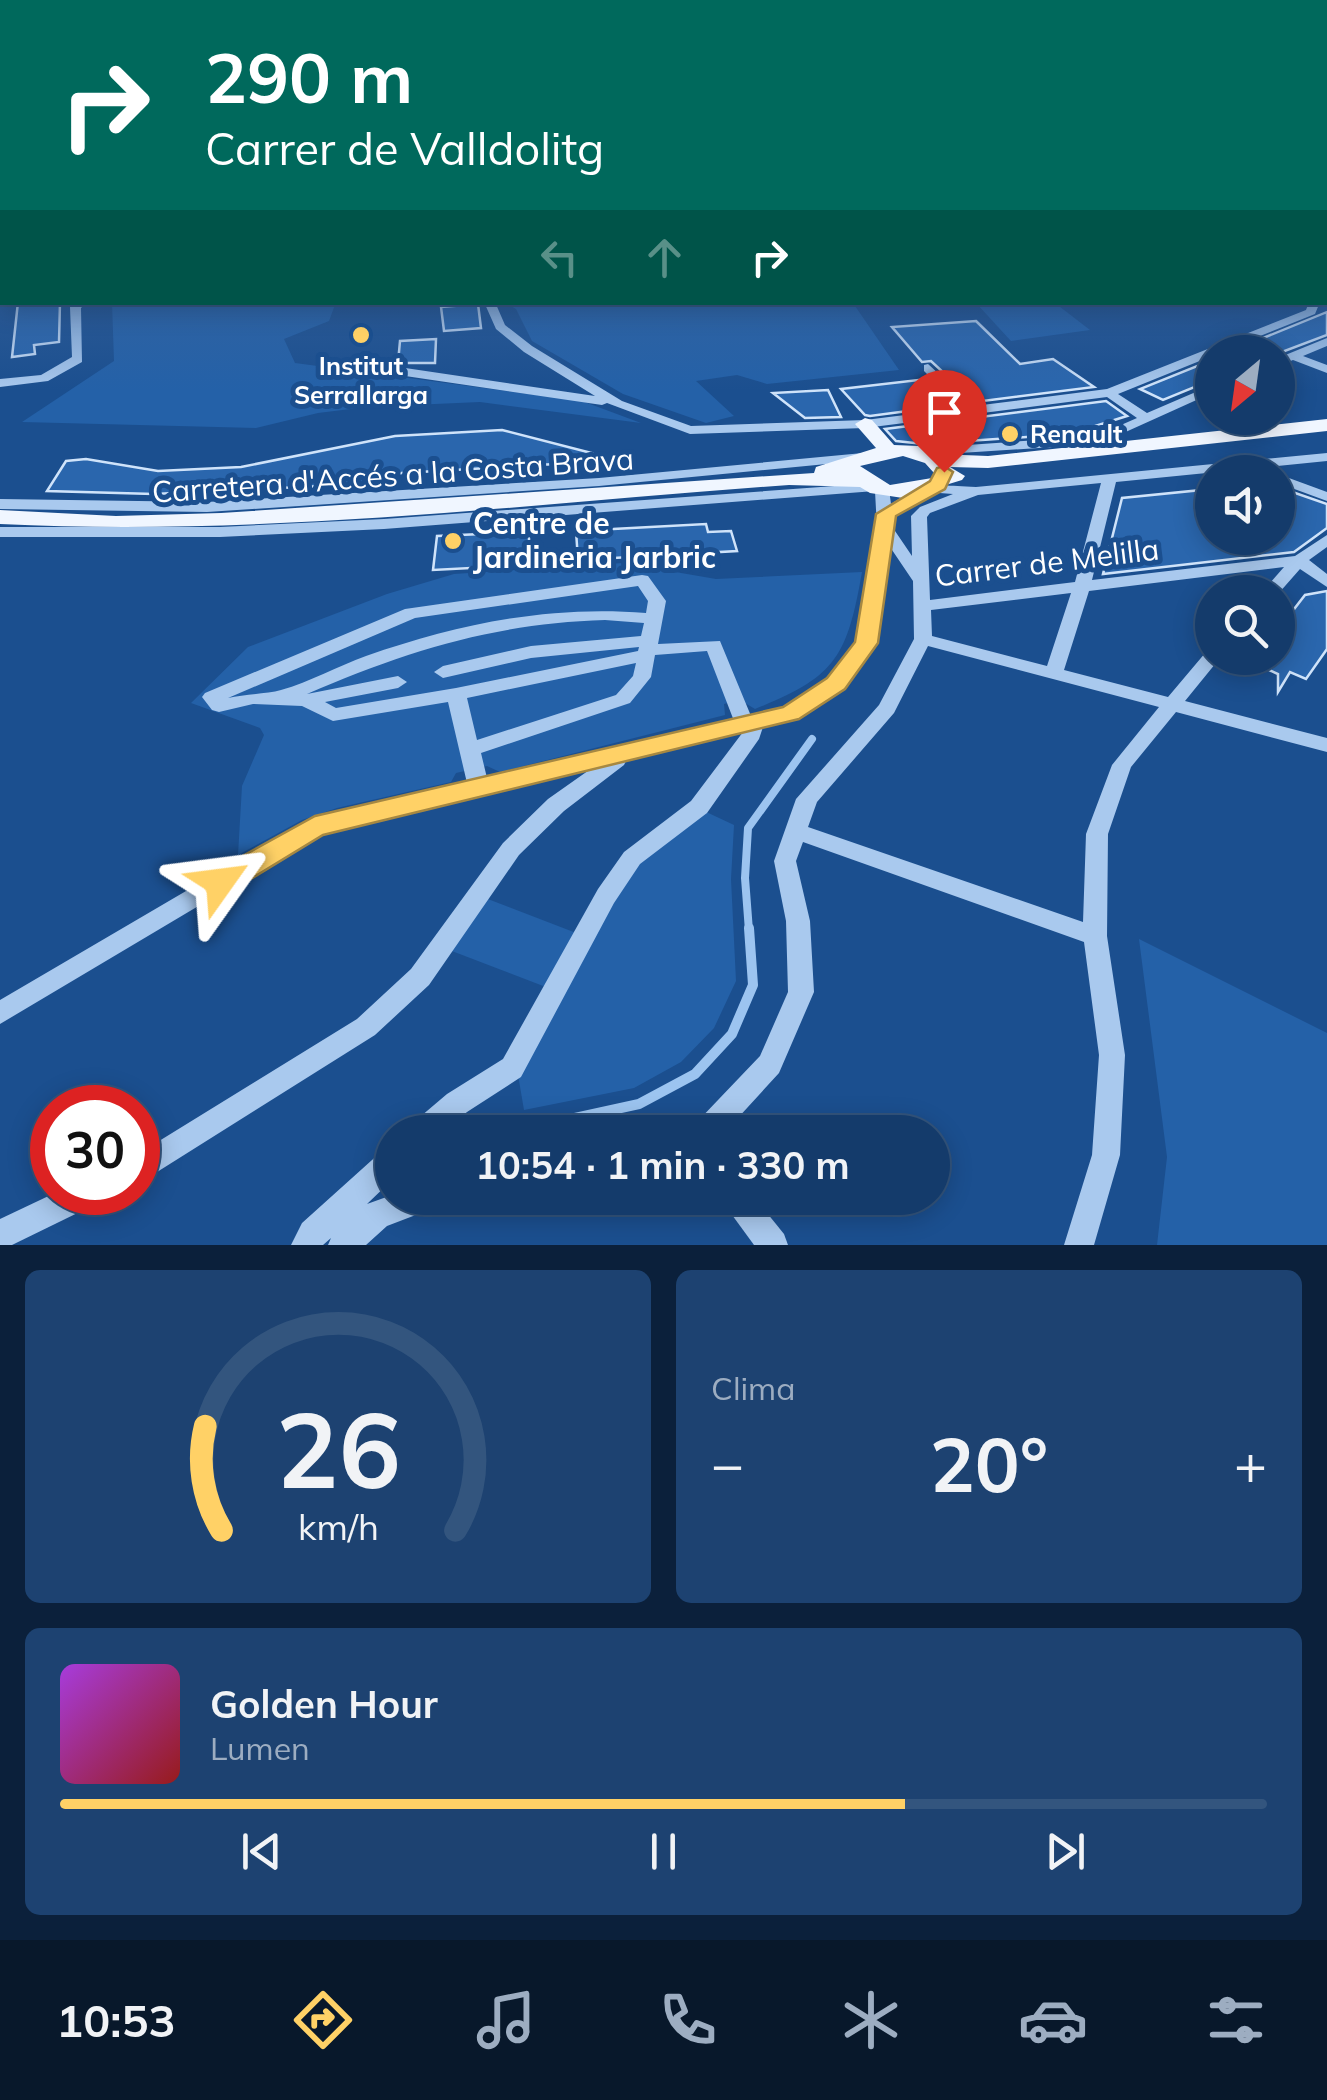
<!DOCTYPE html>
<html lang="es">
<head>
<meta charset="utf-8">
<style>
	:root { --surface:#143b6b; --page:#1d4271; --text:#f1f3f6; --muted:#9dadc1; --line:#33557e; --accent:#ffd166 }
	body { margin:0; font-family:Mulish,sans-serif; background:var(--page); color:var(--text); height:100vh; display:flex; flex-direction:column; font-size:38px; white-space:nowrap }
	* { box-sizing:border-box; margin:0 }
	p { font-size:32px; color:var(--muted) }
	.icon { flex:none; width:55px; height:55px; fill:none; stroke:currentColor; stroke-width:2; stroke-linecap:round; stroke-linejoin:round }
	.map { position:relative; height:1245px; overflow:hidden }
	.panel { display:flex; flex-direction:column; gap:25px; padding:25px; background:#0b203b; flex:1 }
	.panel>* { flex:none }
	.hud { position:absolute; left:0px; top:0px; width:1328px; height:305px; box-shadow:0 5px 25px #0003,0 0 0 2px var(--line); background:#00695c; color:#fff; overflow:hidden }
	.needle { width:65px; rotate:209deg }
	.buttons { position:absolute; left:1195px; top:335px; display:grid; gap:20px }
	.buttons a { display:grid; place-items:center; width:100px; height:100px; border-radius:50%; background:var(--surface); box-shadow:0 5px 25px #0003,0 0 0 2px var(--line); font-size:50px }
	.speed { position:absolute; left:30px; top:1085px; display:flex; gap:20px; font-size:50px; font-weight:700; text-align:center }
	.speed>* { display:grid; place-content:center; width:130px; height:130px; border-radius:50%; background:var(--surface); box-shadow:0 5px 25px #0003,0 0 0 2px var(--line); line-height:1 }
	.speed .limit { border:15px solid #d22; background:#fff; color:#111 }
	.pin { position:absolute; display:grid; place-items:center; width:85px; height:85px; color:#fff; margin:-102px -42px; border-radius:50% 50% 50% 0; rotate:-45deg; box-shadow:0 0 10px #0007 }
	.pin .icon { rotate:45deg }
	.me { position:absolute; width:110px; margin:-55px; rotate:59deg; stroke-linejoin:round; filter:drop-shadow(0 0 8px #0008) }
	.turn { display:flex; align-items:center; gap:35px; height:210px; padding:0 40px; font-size:45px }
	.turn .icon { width:130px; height:130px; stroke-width:2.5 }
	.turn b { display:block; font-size:70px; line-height:85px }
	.lanes { display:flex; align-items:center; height:95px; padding:0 40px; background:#0003; justify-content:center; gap:50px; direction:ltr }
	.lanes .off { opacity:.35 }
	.big { font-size:75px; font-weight:700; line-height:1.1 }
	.panel .widget { flex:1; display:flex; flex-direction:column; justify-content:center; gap:15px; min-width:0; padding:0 35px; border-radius:15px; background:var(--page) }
	.panel .dial { align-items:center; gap:0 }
	.dial svg { height:260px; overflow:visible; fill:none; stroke:var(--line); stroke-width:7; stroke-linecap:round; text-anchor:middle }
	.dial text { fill:var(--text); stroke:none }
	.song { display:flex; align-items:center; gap:30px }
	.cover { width:120px; height:120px; border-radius:15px; background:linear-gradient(135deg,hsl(280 70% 55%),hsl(0 70% 35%)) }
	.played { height:10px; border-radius:5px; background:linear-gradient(90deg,var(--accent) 70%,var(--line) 70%) }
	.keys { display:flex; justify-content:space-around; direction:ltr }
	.heat { display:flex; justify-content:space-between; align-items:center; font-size:55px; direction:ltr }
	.panel .tiles { flex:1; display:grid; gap:25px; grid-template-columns:1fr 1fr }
	.widget:last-child { grid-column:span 2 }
	.trip { position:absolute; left:375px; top:1115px; width:575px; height:100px; border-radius:50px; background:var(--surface); box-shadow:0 5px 25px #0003,0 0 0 2px var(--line); font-weight:700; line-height:100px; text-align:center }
	.tab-bar { display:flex; height:160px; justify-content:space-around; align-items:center; background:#08182b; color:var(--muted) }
	.tab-bar .icon { width:70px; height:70px }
	.tab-bar .active { color:var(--accent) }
	.tab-bar b { font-size:45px; color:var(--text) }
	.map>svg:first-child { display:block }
	.green { fill:#2461a8 }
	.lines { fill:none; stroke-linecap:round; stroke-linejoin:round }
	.stream-far1 { stroke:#9cc4f0; stroke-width:8 }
	.stream { stroke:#9cc4f0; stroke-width:10 }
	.building { fill:#2a66ad; stroke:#cfe3fa; stroke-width:2.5 }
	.minor { fill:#a9c9ee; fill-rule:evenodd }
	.major { fill:#f0f6ff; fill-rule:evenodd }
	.route { fill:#ffd166; stroke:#a68842; stroke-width:2.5 }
	.poi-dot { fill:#ffd166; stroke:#1b4f8f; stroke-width:4 }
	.labels { text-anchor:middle; stroke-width:10; stroke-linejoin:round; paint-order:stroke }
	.far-poi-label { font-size:25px; font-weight:bold; fill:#fff; stroke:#1b4f8f }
	.street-label { font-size:30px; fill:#fff; stroke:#1b4f8f }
	.poi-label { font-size:30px; font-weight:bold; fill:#fff; stroke:#1b4f8f; text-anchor:start }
</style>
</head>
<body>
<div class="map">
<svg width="1327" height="1245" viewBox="0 0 1327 1245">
	<rect width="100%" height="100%" fill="#1b4f8f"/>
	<!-- green -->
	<g class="green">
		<path d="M336,302L329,321L284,339L295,363L582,401L641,423L480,402L367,407L318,413L256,428L22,422L114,361L112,303Z"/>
		<path d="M506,303H853L899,370L767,384L737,375L696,381L734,416L706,423L623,394L532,341L516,309Z"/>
		<path d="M976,303H1055L1090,330L1011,341Z"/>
		<path d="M623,563L716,579L862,572C847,657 836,677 755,709L740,700L724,704L725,715L500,772L487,766L456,773L451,782L337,808L302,820L238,855L242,786L264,735L260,728L191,703L248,647L387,594L454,574Z"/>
		<path d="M702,810L734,825L731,879L736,981L714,1028L681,1062L634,1088L524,1110L517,1069L635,860Z"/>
		<path d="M480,896L584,936L551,989L444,948Z"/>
		<path d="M1139,939L1327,1033V1245H1157L1167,1157Z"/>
	</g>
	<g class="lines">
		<!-- stream-far1 -->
		<path class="stream-far1" d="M749,931L745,878L748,828L812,739"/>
		<!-- stream -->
		<path class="stream" d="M511,1132L639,1104L695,1074L732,1034L753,985L749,928"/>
	</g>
	<!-- building -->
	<g class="building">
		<path d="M18,302H60L59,342L34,345L35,354L12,357Z"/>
		<path d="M478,304L481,328L444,331L441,307Z"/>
		<path d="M1327,312V335L1282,352H1229Z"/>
		<path d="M976,321L1020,364L1053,359L1094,387L975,402L931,361L922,362L892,327Z"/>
		<path d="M436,339L435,363H398L400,341Z"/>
		<path d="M1212,360V380L1163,400L1140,389Z"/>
		<path d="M927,379L953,405L870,416L865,415L841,389Z"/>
		<path d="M828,390L841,417L805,418L773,393Z"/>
		<path d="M1106,401L1127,416L1070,434L924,444L896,441L885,429Z"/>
		<path d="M502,430L607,457V461L385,474L383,483L154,494L47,491L66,461L86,459L158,471L241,467L395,436Z"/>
		<path d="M1278,487L1327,504V528L1294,552L1103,574L1122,498L1212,489V538H1278Z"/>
		<path d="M706,524L708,532L731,531L737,551L578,560L576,531Z"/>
		<path d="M529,532V565L433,570L437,536Z"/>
		<path d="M1327,591V649L1306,679L1290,672L1278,692V674L1269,670L1278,659V630L1305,595Z"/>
	</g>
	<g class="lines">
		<!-- minor -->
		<g class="minor">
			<path d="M1325,284H1327L1325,291Z"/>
			<path d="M74,302H87L81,308L82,362L48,381L0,387V379L41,375L72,357L70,307Z"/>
			<path d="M484,302H495L505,325L532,346L622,401L691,426L865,420L961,408L924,371V365L928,364L974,406L1107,389L1306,310L1309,302H1320L1315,314L1220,352H1212V356L1118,394L1147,413L1212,385V393L1099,444L914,456L909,455V449L1096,436L1137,418L1107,397L865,428L690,434L607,403L602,405L358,369L352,365L358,361L595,396L524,352L496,329Z"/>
			<path d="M1327,338V346L1303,356L1327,365V373L1293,360L1278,366V358Z"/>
			<path d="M1229,418H1249L1287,430L1280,434Z"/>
			<path d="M863,453L868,454V460L599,486L207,512L0,509V499L207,502L599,478Z"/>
			<path d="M1327,453V461L1116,482L1092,580L1295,556L1327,535V547L1309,560L1327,574V587L1300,569L1278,594L1262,592L1284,567L1089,591L1064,670L1168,697L1206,652L1212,650V658H1220L1185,701L1327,738V752L1176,712L1131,767L1108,834L1107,936L1125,1055L1120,1155L1094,1245H1064L1092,1155L1099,1055L1084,942L803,842L796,861L810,921L814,992L779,1073L725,1132H693L697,1122L760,1056L788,992L786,921L774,861L796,799L879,705L914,639L913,581L890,547L872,647L843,688L797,719L763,727L759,739L707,813L640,864L614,903L521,1077L467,1112L444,1132H410L414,1122L447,1094L503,1059L598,889L624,852L691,801L743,732L627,759L624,765L564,811L519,855L429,985L375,1035L138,1184V1154L357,1019L411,969L503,843L548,799L592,768L321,833L0,1024V1000L307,820L467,783L448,702L333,721L302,706L253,704L219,712L212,710L202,697L205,693L405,609L642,575L648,576L666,601L658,644L720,641L751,716L784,709L829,680L857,642L877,528L875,491L384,529L220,537H0V527H220L384,519L876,483L889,489L891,504C925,481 935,485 976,487ZM1101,483L1075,582L930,600L927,517L930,513L978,495ZM926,492L953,494L920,507L911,516L912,556L893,528L892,517ZM638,586L648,601L646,613C549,605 458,624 366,656C338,666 310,682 281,690C267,694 244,694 228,698L415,618ZM1071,593L1047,666L932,636L931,610ZM605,620L644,623L641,636L531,646L443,666L434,672L443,678L531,658L639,647L638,651L456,688L336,708L325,702L398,688L407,682L398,676L307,694C406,651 497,623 605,620ZM928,646L1159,707L1112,765L1086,834L1083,922L808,827L817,802L894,713ZM707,651L734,721L487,778L481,753L630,703L651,677L655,655ZM636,663L633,676L616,695L477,740L467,698Z"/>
			<path d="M1278,474L1327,492V501L1278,483Z"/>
			<path d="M392,1147V1180L367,1204L392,1195V1198H439L434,1208L387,1226L366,1245H328L331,1238L323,1245H291L302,1223L382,1151Z"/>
			<path d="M57,1192H104L100,1202L12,1245H0V1219Z"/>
			<path d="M722,1198H755L784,1234L788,1245H754L727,1208Z"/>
		</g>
		<!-- major -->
		<path class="major" d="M865,418L872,420L894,445L919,446L939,454L988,456L1327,419V431L988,468L950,467L965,476L962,480L903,498L870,493L860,487L789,485C527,504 263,537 0,524V510L116,516L221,513L814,473L816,467L876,448L855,424ZM903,456L925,463L934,473L932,478L890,485L860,466Z"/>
	</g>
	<!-- sky -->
	<linearGradient id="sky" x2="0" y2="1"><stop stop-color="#0f2b4f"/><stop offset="0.55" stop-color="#39639b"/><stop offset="1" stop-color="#39639b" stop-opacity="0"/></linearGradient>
	<rect width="1327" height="390" fill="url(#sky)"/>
	<!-- route -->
	<path class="route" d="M944,466L953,472L945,489L896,516L878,643L845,689L799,719L323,835L231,891L220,894L210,891L206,882L210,874L315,816L783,707L827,678L855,642L876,514L930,481L937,468Z"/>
	<!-- markers -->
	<g class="poi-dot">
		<circle cx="361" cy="335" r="10"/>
		<circle cx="1010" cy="434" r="10"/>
		<circle cx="453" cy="541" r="10"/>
	</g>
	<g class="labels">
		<!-- far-poi labels -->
		<g class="far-poi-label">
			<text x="361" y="375">Institut<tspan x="361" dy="29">Serrallarga</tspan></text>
			<text x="1030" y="443" text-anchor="start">Renault</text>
		</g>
		<!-- street labels -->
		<g class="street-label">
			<text transform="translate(393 476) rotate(-4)" y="10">Carretera d'Accés a la Costa Brava</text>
			<text transform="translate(1047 563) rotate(-7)" y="10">Carrer de Melilla</text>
		</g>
		<!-- poi labels -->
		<g class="poi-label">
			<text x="473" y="534">Centre de<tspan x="473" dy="34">Jardineria Jarbric</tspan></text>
		</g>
	</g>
</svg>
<div class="buttons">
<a><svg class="needle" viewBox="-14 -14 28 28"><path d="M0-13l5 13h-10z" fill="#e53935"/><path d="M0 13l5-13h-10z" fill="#9dadc1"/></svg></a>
<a><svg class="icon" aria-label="sound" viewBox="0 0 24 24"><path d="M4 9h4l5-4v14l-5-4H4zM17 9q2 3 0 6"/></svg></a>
<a><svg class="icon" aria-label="search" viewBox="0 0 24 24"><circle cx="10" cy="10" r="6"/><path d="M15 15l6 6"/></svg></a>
</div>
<div class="speed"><div class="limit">30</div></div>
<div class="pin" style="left:944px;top:472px;background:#d93025"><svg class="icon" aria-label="arrive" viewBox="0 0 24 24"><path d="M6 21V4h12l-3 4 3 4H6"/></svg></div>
<svg class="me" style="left:220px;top:882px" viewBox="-20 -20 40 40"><path d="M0-17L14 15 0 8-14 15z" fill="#ffd166" stroke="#fff" stroke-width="4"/></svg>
<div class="trip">10:54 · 1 min · 330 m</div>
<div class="hud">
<div class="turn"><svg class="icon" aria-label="right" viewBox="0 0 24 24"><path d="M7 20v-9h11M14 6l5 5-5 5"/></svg><div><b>290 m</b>Carrer de Valldolitg</div></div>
<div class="lanes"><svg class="icon off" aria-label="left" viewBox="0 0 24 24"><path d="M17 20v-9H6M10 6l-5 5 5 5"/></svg><svg class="icon off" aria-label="ahead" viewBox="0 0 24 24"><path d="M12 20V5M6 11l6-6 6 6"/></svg><svg class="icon" aria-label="right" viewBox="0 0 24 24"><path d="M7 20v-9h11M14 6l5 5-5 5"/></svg></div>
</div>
</div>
<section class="panel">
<div class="tiles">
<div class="widget dial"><svg viewBox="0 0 100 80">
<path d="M14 69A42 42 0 1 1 86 69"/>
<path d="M14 69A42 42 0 0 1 9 37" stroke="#ffd166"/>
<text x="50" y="56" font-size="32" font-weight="700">26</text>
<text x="50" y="72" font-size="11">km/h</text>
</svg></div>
<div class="widget"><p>Clima</p>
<div class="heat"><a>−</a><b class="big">20°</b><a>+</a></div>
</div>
<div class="widget">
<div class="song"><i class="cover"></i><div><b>Golden Hour</b><p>Lumen</p></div></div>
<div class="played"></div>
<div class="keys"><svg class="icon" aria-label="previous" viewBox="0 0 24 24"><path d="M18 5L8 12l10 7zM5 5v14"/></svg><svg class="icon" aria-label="pause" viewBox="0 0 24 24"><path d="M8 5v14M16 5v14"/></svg><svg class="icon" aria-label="next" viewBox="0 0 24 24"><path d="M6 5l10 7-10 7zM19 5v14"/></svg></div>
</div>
</div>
</section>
<nav class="tab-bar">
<b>10:53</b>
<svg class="icon active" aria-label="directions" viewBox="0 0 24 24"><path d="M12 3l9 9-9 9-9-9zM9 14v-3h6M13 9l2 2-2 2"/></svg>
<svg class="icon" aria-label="music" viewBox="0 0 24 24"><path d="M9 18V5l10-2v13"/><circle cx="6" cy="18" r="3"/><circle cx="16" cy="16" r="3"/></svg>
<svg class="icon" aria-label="phone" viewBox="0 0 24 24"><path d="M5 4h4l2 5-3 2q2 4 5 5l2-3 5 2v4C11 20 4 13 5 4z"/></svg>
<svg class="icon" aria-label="climate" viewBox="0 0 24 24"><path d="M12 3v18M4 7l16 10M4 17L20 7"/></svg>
<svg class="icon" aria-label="car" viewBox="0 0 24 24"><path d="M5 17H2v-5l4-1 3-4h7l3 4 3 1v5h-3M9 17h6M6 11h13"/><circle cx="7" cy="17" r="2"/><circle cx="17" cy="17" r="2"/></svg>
<svg class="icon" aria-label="filters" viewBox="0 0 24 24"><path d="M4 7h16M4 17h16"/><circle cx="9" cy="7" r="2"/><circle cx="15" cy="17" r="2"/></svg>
</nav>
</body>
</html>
